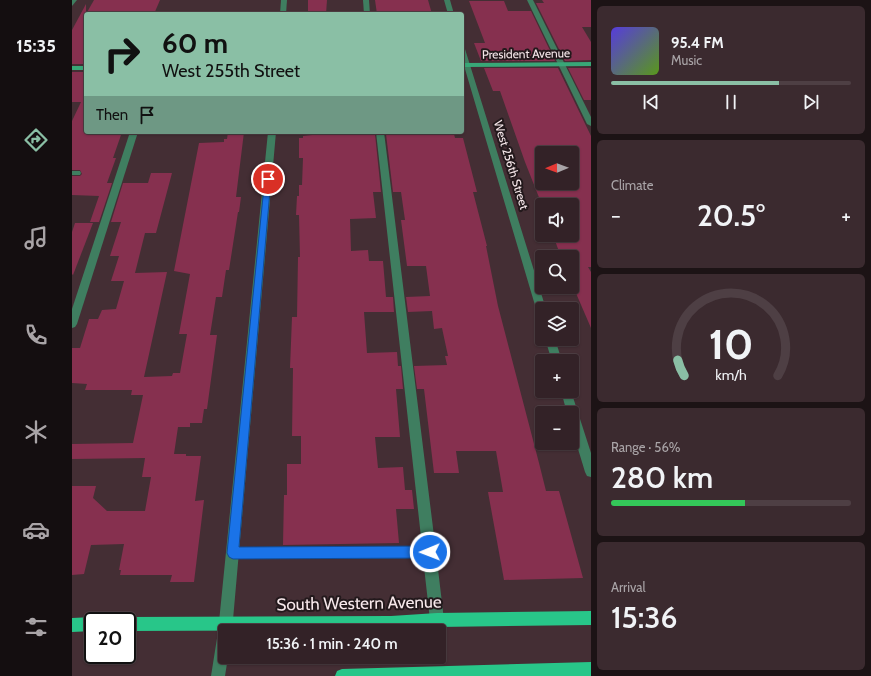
<!DOCTYPE html>
<html lang="en">
<head>
<meta charset="utf-8">
<style>
	:root { --surface:#332227; --page:#3b2a2f; --text:#f1f3f6; --muted:#a9a4a7; --line:#4e3f44; --accent:#8abfa5 }
	body { margin:0; font-family:Cabin,sans-serif; background:var(--page); color:var(--text); height:100vh; display:flex; flex-direction:column; font-size:15px; white-space:nowrap }
	* { box-sizing:border-box; margin:0 }
	p { font-size:13px; color:var(--muted) }
	.icon { flex:none; width:22px; height:22px; fill:none; stroke:currentColor; stroke-width:2; stroke-linecap:round; stroke-linejoin:round }
	.map { position:relative; flex:1; overflow:hidden }
	.details { display:flex; flex-direction:column; gap:6px; padding:6px; background:#1c1315; width:280px }
	.details>* { flex:none }
	.hud { position:absolute; left:12px; top:12px; width:380px; height:122px; border-radius:4px; box-shadow:0 1px 3px #0004,0 0 0 1px var(--line); background:#8abfa5; color:#111; overflow:hidden }
	.needle { width:26px; rotate:269deg }
	.controls { position:absolute; left:463px; top:146px; display:grid; gap:8px }
	.controls a { display:grid; place-items:center; width:44px; height:44px; border-radius:4px; background:var(--surface); box-shadow:0 1px 3px #0004,0 0 0 1px var(--line); font-size:20px }
	.speed { position:absolute; left:12px; top:612px; display:flex; gap:8px; font-size:20px; font-weight:700; text-align:center }
	.speed>* { display:grid; place-content:center; width:52px; height:52px; border-radius:50%; background:var(--surface); box-shadow:0 1px 3px #0004,0 0 0 1px var(--line); line-height:1 }
	.speed .limit { border:2px solid #111; border-radius:6px; background:#fff; color:#111 }
	.pin { position:absolute; display:grid; place-items:center; width:34px; height:34px; color:#fff; margin:-17px; border:2px solid #fff; border-radius:50%; box-shadow:0 1px 4px #0007 }
	.me { position:absolute; width:44px; margin:-22px; rotate:269deg; stroke-linejoin:round; filter:drop-shadow(0 0 3px #0008) }
	.turn { display:flex; align-items:center; gap:14px; height:84px; padding:0 12px; font-size:18px }
	.turn .icon { width:52px; height:52px; stroke-width:2.5 }
	.turn b { display:block; font-size:28px; line-height:34px }
	.then { display:flex; align-items:center; height:38px; padding:0 12px; background:#0003; gap:8px; font-size:15px }
	.big { font-size:30px; font-weight:600; line-height:1.1 }
	.details .tile { flex:1; display:flex; flex-direction:column; justify-content:center; gap:6px; min-width:0; padding:0 14px; border-radius:6px; background:var(--page) }
	.details .dial { align-items:center; gap:0 }
	.dial svg { height:104px; overflow:visible; fill:none; stroke:var(--line); stroke-width:7; stroke-linecap:round; text-anchor:middle }
	.dial text { fill:var(--text); stroke:none }
	.song { display:flex; align-items:center; gap:12px }
	.cover { width:48px; height:48px; border-radius:6px; background:linear-gradient(135deg,hsl(250 70% 55%),hsl(90 70% 35%)) }
	.played { height:4px; border-radius:2px; background:linear-gradient(90deg,var(--accent) 70%,var(--line) 70%) }
	.keys { display:flex; justify-content:space-around; direction:ltr }
	.heat { display:flex; justify-content:space-between; align-items:center; font-size:22px; direction:ltr }
	.charge { height:6px; border-radius:3px; background:linear-gradient(90deg,#34c759 56%,var(--line) 0) }
	.trip { position:absolute; left:146px; top:624px; width:228px; height:40px; border-radius:4px; background:var(--surface); box-shadow:0 1px 3px #0004,0 0 0 1px var(--line); font-weight:600; line-height:40px; text-align:center }
	main { display:flex; flex:1; min-height:0 }
	.menu { display:flex; flex-direction:column; width:72px; justify-content:space-around; align-items:center; background:#140e10; color:var(--muted) }
	.menu .icon { width:28px; height:28px }
	.menu .current { color:var(--accent) }
	.menu b { font-size:18px; color:var(--text) }
	.map>svg:first-child { display:block }
	.building { fill:#86304f; fill-rule:evenodd }
	.lines { fill:none; stroke-linecap:round; stroke-linejoin:round }
	.lane { fill:#3f7e60; fill-rule:evenodd }
	.street { fill:#3f7e60; fill-rule:evenodd }
	.secondary { fill:#38a777; fill-rule:evenodd }
	.primary { fill:#28c689; fill-rule:evenodd }
	.route { fill:#1a73e8; stroke:#114b97 }
	.labels { text-anchor:middle; stroke-width:4; stroke-linejoin:round; paint-order:stroke }
	.far-street-label { font-size:12px; fill:#f7e8eb; stroke:#23191c }
	.near-street-label { font-size:17px; fill:#f7e8eb; stroke:#23191c }
</style>
</head>
<body>
<main>
<nav class="menu">
<b>15:35</b>
<svg class="icon current" aria-label="directions" viewBox="0 0 24 24"><path d="M12 3l9 9-9 9-9-9zM9 14v-3h6M13 9l2 2-2 2"/></svg>
<svg class="icon" aria-label="music" viewBox="0 0 24 24"><path d="M9 18V5l10-2v13"/><circle cx="6" cy="18" r="3"/><circle cx="16" cy="16" r="3"/></svg>
<svg class="icon" aria-label="phone" viewBox="0 0 24 24"><path d="M5 4h4l2 5-3 2q2 4 5 5l2-3 5 2v4C11 20 4 13 5 4z"/></svg>
<svg class="icon" aria-label="climate" viewBox="0 0 24 24"><path d="M12 3v18M4 7l16 10M4 17L20 7"/></svg>
<svg class="icon" aria-label="car" viewBox="0 0 24 24"><path d="M5 17H2v-5l4-1 3-4h7l3 4 3 1v5h-3M9 17h6M6 11h13"/><circle cx="7" cy="17" r="2"/><circle cx="17" cy="17" r="2"/></svg>
<svg class="icon" aria-label="filters" viewBox="0 0 24 24"><path d="M4 7h16M4 17h16"/><circle cx="9" cy="7" r="2"/><circle cx="15" cy="17" r="2"/></svg>
</nav>
<div class="map">
<svg width="519" height="676" viewBox="0 0 519 676">
	<rect width="100%" height="100%" fill="#442e34"/>
	<!-- building -->
	<g class="building">
		<path d="M22,0H88L82,14H14Z"/>
		<path d="M236,0H255L254,14H236Z"/>
		<path d="M303,0H356L360,14H305Z"/>
		<path d="M470,0H519V27H510L519,42V60L493,61L464,3H472Z"/>
		<path d="M397,1H432L436,11H459L483,61H409L402,43H413Z"/>
		<path d="M14,4V64H0V30Z"/>
		<path d="M412,68H486L519,136V267H516L519,272V328L500,284V257H489L481,235H500V205H470L453,162L428,91H421ZM470,153H500V183H470Z"/>
		<path d="M496,68H519V100H512Z"/>
		<path d="M0,72H14V134L49,135L41,158H44L35,183H40L27,222H18L27,196L0,195V176H8L10,174L8,170H0V121L9,102H0Z"/>
		<path d="M156,132H172L164,197H169L167,212H166L157,270H154L150,297H144L138,335H145L135,409H132L130,423H118V427H106L102,454H114V456H129L123,501L132,500L122,582H98L100,575H48L49,570H47L52,544L19,545L12,574L0,575V486H24L21,498L35,511H73L79,477H70L73,458L0,459V444L61,443L71,395H59L60,390H13L15,384L0,383V348H8L17,319H26L30,310L44,309L52,281H39L47,256H38L49,222H39L51,183H76L79,173H100L84,233H73L63,273L95,272L72,377L100,376L101,373H108L115,334H107L118,274L102,271L127,143L152,142V139H155Z"/>
		<path d="M317,132H331V134H382L383,138H391L405,192H401L415,246H414L426,306L467,463L474,491H487L511,578L432,580L416,492H431L424,451H384L387,473H362L352,389H345L342,366L375,365L373,356H376L370,328L362,329L360,311L336,312L334,297L358,296L354,266H335L329,220H333L329,192H321L314,134H317Z"/>
		<path d="M303,134L309,192H301L304,218L278,219L279,251L296,250L297,261H311L314,297H321L322,312H292L295,353L325,352L326,366H329L331,389H324L328,437H303L306,468L331,467L333,490H340L342,509H324L327,543L211,545L212,495H215V464H229V436H220L221,368H218L220,317H225L226,257H228L227,215H224L225,196H227V185H230L231,158H227V138H231V136L240,135Z"/>
		<path d="M3,223H21L1,275L0,274V232Z"/>
	</g>
	<g class="lines">
		<!-- lane -->
		<g class="lane">
			<path d="M291,0H297L298,14H292Z"/>
			<path d="M455,0H461L519,117V126L515,124Z"/>
			<path d="M58,132H66L5,324L3,327L0,328V309Z"/>
			<path d="M304,132H312L364,552L372,620L370,625L365,627L360,625L358,620L351,558L161,559L156,558L155,553L156,548L161,547L350,546Z"/>
			<path d="M0,171H8L9,173L8,175H0Z"/>
		</g>
		<!-- street -->
		<g class="street">
			<path d="M0,0H5L0,6Z"/>
			<path d="M209,0H215L214,14H208Z"/>
			<path d="M372,0H378L382,14H376Z"/>
			<path d="M390,47L393,49L474,309H470V316L467,315L465,312L390,59Z"/>
			<path d="M196,132H204L160,631H153V657H156L153,676H139L146,632Z"/>
			<path d="M473,339H483L490,361H480Z"/>
			<path d="M489,391H499L519,453V477L515,476L513,472L500,429V413H495Z"/>
		</g>
		<!-- secondary -->
		<g class="secondary">
			<path d="M519,62V66L390,67V63Z"/>
			<rect x="0" y="66" width="14" height="4"/>
		</g>
		<!-- primary -->
		<g class="primary">
			<path d="M519,611V625L365,627L319,630L55,631V621H49L55,617L319,616L365,613Z"/>
			<path d="M21,617L27,621H21V631L0,632V618Z"/>
			<path d="M519,662V676H263L265,671L270,669Z"/>
		</g>
	</g>
	<!-- route -->
	<path class="route" d="M193,177H198L199,179L167,547L358,546L362,548L364,552L362,556L358,558L161,559L157,557L155,553Z"/>
	<g class="labels">
		<!-- far-street labels -->
		<g class="far-street-label">
			<text transform="translate(454 54) rotate(-1)" y="4">President Avenue</text>
			<text transform="translate(439 165) rotate(73)" y="4">West 256th Street</text>
		</g>
		<!-- near-street labels -->
		<g class="near-street-label">
			<text transform="translate(287 603) rotate(-1)" y="6">South Western Avenue</text>
		</g>
	</g>
</svg>
<div class="controls">
<a><svg class="needle" viewBox="-14 -14 28 28"><path d="M0-13l5 13h-10z" fill="#e53935"/><path d="M0 13l5-13h-10z" fill="#a9a4a7"/></svg></a>
<a><svg class="icon" aria-label="sound" viewBox="0 0 24 24"><path d="M4 9h4l5-4v14l-5-4H4zM17 9q2 3 0 6"/></svg></a>
<a><svg class="icon" aria-label="search" viewBox="0 0 24 24"><circle cx="10" cy="10" r="6"/><path d="M15 15l6 6"/></svg></a>
<a><svg class="icon" aria-label="layers" viewBox="0 0 24 24"><path d="M12 4l9 5-9 5-9-5zM3 14l9 5 9-5"/></svg></a>
<a>+</a>
<a>−</a>
</div>
<div class="speed"><div class="limit">20</div></div>
<div class="pin" style="left:196px;top:179px;background:#d93025"><svg class="icon" aria-label="arrive" viewBox="0 0 24 24"><path d="M6 21V4h12l-3 4 3 4H6"/></svg></div>
<svg class="me" style="left:358px;top:552px" viewBox="-20 -20 40 40"><circle r="17" fill="#1a73e8" stroke="#fff" stroke-width="3"/><path d="M0-11L8 9 0 5-8 9z" fill="#fff"/></svg>
<div class="trip">15:36 · 1 min · 240 m</div>
<div class="hud">
<div class="turn"><svg class="icon" aria-label="right" viewBox="0 0 24 24"><path d="M7 20v-9h11M14 6l5 5-5 5"/></svg><div><b>60 m</b>West 255th Street</div></div>
<div class="then">Then<svg class="icon" aria-label="arrive" viewBox="0 0 24 24"><path d="M6 21V4h12l-3 4 3 4H6"/></svg></div>
</div>
</div>
<section class="details">
<div class="tile">
<div class="song"><i class="cover"></i><div><b>95.4 FM</b><p>Music</p></div></div>
<div class="played"></div>
<div class="keys"><svg class="icon" aria-label="previous" viewBox="0 0 24 24"><path d="M18 5L8 12l10 7zM5 5v14"/></svg><svg class="icon" aria-label="pause" viewBox="0 0 24 24"><path d="M8 5v14M16 5v14"/></svg><svg class="icon" aria-label="next" viewBox="0 0 24 24"><path d="M6 5l10 7-10 7zM19 5v14"/></svg></div>
</div>
<div class="tile"><p>Climate</p>
<div class="heat"><a>−</a><b class="big">20.5°</b><a>+</a></div>
</div>
<div class="tile dial"><svg viewBox="0 0 100 80">
<path d="M14 69A42 42 0 1 1 86 69"/>
<path d="M14 69A42 42 0 0 1 9 57" stroke="#8abfa5"/>
<text x="50" y="56" font-size="32" font-weight="700">10</text>
<text x="50" y="72" font-size="11">km/h</text>
</svg></div>
<div class="tile"><p>Range · 56%</p><b class="big">280 km</b><div class="charge"></div></div>
<div class="tile"><p>Arrival</p><b class="big">15:36</b></div>
</section>
</main>
</body>
</html>
